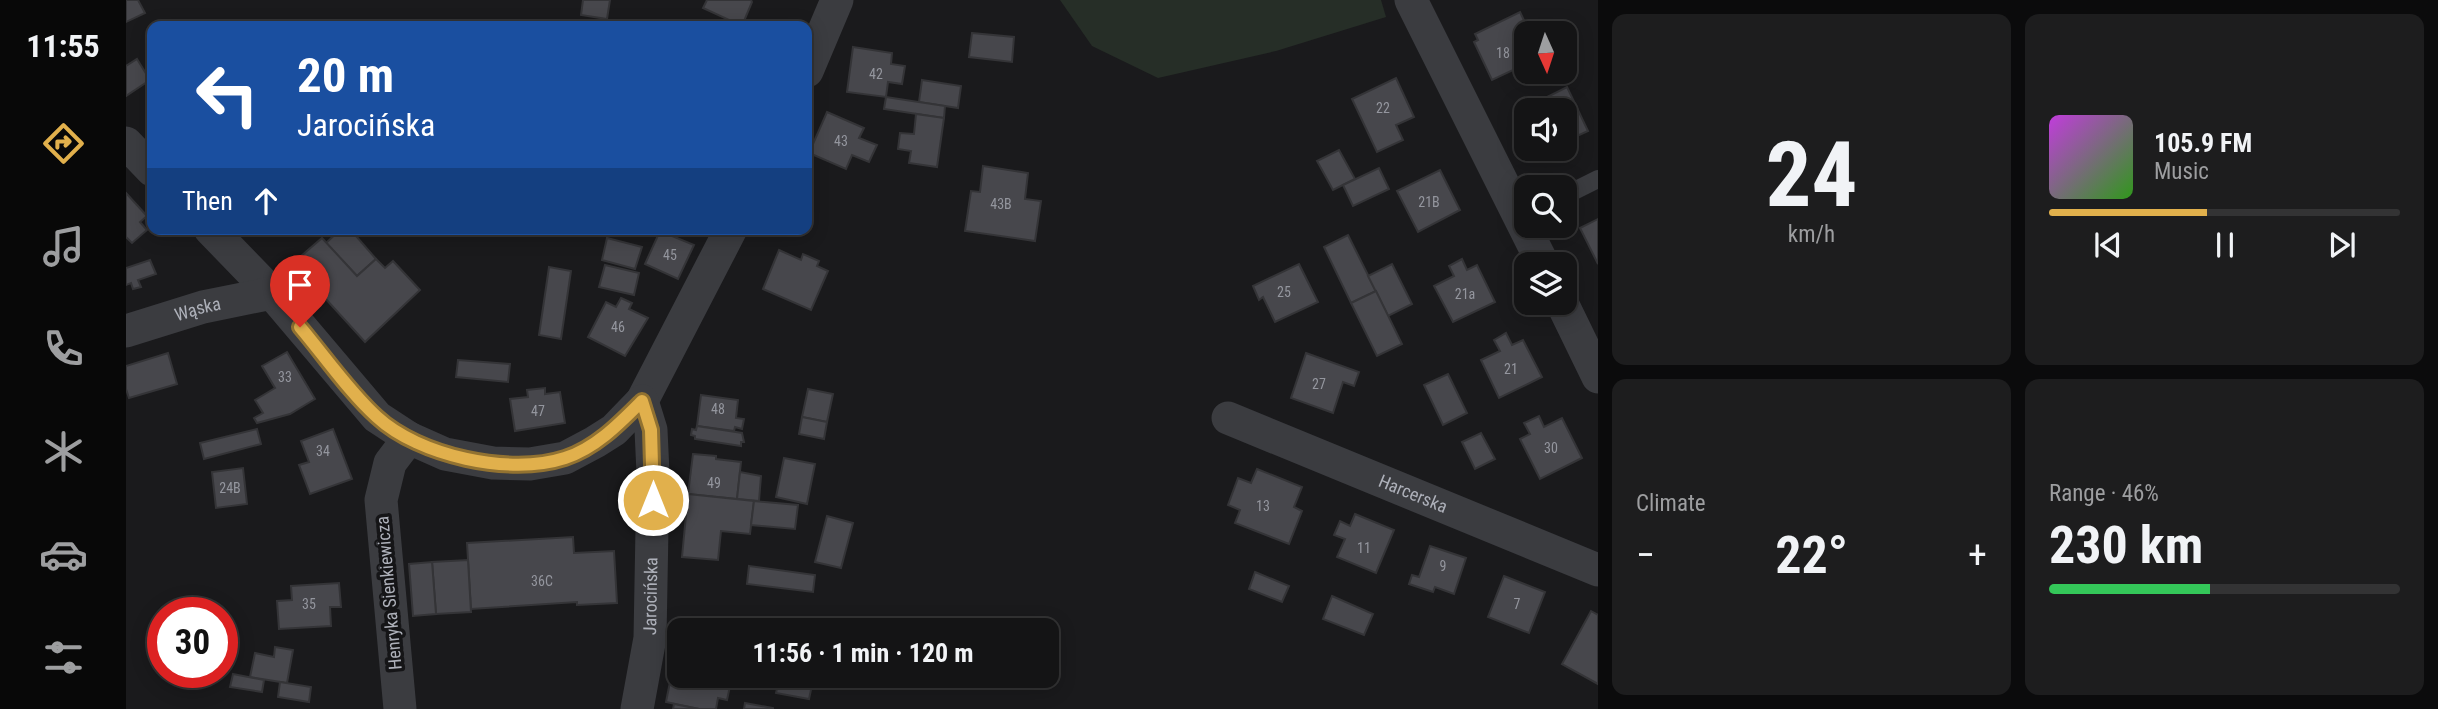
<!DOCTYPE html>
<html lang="en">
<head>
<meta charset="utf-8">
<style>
	:root { --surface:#141415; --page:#1d1d1e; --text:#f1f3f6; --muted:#9d9ea0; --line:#333334; --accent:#e1b04c }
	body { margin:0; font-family:"Roboto Condensed",sans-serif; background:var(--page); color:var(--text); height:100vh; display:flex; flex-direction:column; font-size:26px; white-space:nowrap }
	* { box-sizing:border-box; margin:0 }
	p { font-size:23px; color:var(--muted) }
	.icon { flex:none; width:38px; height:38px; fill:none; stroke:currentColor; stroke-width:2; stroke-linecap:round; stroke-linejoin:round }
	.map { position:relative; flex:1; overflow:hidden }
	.side { display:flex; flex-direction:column; gap:14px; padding:14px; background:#0b0b0c; width:840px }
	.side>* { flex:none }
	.hud { position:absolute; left:21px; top:21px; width:665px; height:214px; border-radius:14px; box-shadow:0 4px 18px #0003,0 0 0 2px var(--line); background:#1a4fa0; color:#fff; overflow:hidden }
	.needle { width:46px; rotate:177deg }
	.fabs { position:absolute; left:1388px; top:21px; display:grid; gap:14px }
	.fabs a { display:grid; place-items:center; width:63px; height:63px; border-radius:14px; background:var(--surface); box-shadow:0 4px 18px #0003,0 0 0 2px var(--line); font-size:35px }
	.speed { position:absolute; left:21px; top:597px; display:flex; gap:14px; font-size:35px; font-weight:700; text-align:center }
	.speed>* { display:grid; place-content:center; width:91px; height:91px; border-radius:50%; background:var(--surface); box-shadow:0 4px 18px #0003,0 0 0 2px var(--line); line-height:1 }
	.speed .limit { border:10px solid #d22; background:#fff; color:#111 }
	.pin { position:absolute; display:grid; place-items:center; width:60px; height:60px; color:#fff; margin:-72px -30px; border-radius:50% 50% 50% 0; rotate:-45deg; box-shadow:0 0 7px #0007 }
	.pin .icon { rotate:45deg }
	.me { position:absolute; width:77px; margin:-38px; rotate:0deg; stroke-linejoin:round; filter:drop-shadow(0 0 5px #0008) }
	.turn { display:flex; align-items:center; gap:24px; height:147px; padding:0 35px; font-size:32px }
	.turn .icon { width:91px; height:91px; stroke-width:2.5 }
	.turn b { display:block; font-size:49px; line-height:60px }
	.then { display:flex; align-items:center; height:66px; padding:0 35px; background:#0003; gap:14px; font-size:26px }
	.big { font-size:52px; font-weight:700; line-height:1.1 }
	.side .widget { flex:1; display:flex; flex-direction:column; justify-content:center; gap:10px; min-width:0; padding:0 24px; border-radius:14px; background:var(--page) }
	.side .dial { align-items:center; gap:0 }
	.dial b { font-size:91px; line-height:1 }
	.song { display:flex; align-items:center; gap:21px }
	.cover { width:84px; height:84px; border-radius:10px; background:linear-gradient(135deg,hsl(290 70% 55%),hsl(110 70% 35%)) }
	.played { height:7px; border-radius:4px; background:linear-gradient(90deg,var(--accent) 45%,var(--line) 45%) }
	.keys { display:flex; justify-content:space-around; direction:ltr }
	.heat { display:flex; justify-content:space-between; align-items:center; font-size:38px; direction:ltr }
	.charge { height:10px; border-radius:5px; background:linear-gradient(90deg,#34c759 46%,var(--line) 0) }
	.side .tiles { flex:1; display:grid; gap:14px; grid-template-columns:repeat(2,1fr) }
	.trip { position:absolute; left:541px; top:618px; width:392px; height:70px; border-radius:14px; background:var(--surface); box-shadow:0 4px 18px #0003,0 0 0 2px var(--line); font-weight:700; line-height:70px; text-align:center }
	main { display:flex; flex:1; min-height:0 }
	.dock { display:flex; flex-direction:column; width:126px; justify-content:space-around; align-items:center; background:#080808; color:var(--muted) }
	.dock .icon { width:49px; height:49px }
	.dock .active { color:var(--accent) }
	.dock b { font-size:32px; color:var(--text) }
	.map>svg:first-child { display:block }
	.green { fill:#262e27 }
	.building { fill:#47474c; stroke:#343437; stroke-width:2 }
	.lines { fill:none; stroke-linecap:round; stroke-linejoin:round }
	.service { stroke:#3b3c40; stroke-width:18 }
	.minor { stroke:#3b3c40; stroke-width:33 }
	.route-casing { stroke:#927231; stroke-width:18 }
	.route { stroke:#e1b04c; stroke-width:12 }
	.labels { text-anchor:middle; stroke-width:7; stroke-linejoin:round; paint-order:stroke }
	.number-label { font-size:14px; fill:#94969e }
	.street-label { font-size:18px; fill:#aeb1ba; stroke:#151517 }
</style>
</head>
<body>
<main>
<nav class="dock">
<b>11:55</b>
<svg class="icon active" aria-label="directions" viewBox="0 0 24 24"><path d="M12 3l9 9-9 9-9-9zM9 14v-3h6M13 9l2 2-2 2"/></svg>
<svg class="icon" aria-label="music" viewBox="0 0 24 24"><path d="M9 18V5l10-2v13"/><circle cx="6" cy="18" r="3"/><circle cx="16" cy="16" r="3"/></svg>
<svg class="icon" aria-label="phone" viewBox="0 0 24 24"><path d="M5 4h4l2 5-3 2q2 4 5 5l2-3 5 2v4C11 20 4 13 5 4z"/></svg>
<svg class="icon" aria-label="climate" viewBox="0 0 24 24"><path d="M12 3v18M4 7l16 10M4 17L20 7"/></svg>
<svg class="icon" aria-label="car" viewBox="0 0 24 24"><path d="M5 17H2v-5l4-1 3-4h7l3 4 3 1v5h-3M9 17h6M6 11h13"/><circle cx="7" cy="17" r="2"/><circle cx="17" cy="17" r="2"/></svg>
<svg class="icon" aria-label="filters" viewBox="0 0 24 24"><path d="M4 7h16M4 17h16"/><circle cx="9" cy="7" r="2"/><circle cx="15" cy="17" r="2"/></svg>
</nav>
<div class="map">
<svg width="1472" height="709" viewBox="0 0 1472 709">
	<rect width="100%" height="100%" fill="#1a1a1c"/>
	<!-- green -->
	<path class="green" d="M934,0H1255L1260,17L1150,51L1032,78L966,46Z"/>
	<!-- building -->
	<g class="building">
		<path d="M0,0H12L19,13L0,22Z"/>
		<path d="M457,0H484L481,19L455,15Z"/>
		<path d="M581,0H625L626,2L616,26L577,8Z"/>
		<path d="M1394,12L1404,33H1400V64L1366,80L1348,42L1352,40L1349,34Z"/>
		<path d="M846,33L888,37L886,62L843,57Z"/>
		<path d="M727,47L766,53L765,64L779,66L776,84L762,82L760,97L721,92Z"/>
		<path d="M11,59L24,80L0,96V66Z"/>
		<path d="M1270,78L1288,117L1270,125L1277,140L1251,152L1226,99Z"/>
		<path d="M796,80L835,86L832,108L793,102Z"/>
		<path d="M1441,87L1462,131L1438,142V110H1405L1403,106Z"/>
		<path d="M760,97L819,106L818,118L758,109Z"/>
		<path d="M701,112L738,128L733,138L751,145L743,162L726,155L720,169L683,153Z"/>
		<path d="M790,114L818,118L811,167L783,163L785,151L772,149L774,133L788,134Z"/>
		<path d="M1213,150L1229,179L1207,190L1191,161Z"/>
		<path d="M857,166L902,173L899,199L915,201L909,241L839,231L845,191L854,192Z"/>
		<path d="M1253,168L1263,189L1227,206L1217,185Z"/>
		<path d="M1314,170L1334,210L1292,232L1271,191Z"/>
		<path d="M0,193L21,216L14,222L21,230L6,243L0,237Z"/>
		<path d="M1472,219V264L1454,228Z"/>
		<path d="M215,229H224L250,259L231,276L200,243Z"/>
		<path d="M534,231L568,245L552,279L519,264Z"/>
		<path d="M1222,235L1250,291L1225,303L1198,247Z"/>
		<path d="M196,238L231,276L250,259L259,268L267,261L294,290L239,342L167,263Z"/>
		<path d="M481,238L516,247L509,269L476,260Z"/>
		<path d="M653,250L675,260L677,254L693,261L691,266L702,271L685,310L637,289Z"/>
		<path d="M1336,259L1341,270L1351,265L1369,302L1327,322L1308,286L1328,276L1323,266Z"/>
		<path d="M24,260L30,274L12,280L15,287L7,289L5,283L0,285V268Z"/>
		<path d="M1173,264L1192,302L1149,322L1137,297L1133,300L1127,286Z"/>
		<path d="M1266,264L1286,304L1262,316L1242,276Z"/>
		<path d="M479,265L513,273L508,295L473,287Z"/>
		<path d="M423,267L445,271L435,339L413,335Z"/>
		<path d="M1250,291L1276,344L1251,356L1225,303Z"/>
		<path d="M495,298L506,303L503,309L522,318L499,356L462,337L480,302L490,307Z"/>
		<path d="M1380,333L1386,345L1397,340L1416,377L1373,398L1355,360L1374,351L1368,340Z"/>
		<path d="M161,352L189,399L164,414L131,423L128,418L137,413L129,400L149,388L136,366Z"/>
		<path d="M42,353L51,384L3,398L0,389V366Z"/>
		<path d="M1180,353L1233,372L1228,386L1217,382L1207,413L1165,398Z"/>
		<path d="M332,360L384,364L382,382L330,377Z"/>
		<path d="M1322,374L1341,413L1317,425L1298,385Z"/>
		<path d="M419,388V394L434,392L439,423L389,431L384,399L402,397L401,390Z"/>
		<path d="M682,389L707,394L701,422L676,417Z"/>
		<path d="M575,395L612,400L610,418L618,419L616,429L609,427L608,431L571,426Z"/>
		<path d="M1413,416L1418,427L1436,418L1456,458L1414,479L1394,439L1404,434L1398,423Z"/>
		<path d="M676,417L701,422L698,439L673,434Z"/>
		<path d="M571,426L616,433L618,442H615V446L569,439V436L565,435L566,429L570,430Z"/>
		<path d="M131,429L135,444L78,459L74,443Z"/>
		<path d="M207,429L226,479L184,494L173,465L183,462L175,441Z"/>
		<path d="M1355,433L1369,459L1349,469L1336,442Z"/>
		<path d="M567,454L590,456V459L615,462L611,499L562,494Z"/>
		<path d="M658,458L689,464L681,504L650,497Z"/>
		<path d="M117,468L121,504L90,508L86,472Z"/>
		<path d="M1131,469L1176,487L1168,507L1176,511L1163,544L1109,523L1114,510L1102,505L1112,478L1125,483Z"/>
		<path d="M614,472L635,476L633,501L611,499Z"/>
		<path d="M562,494L628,501L624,534L595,531L592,560L556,557Z"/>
		<path d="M628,501L672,505L669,529L625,525Z"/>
		<path d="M1229,514L1268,530L1250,573L1211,557L1219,539L1208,535L1214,521L1224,526Z"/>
		<path d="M701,516L727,523L715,568L689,562Z"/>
		<path d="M447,537L448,553L488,551L491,603L451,605V602L345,609L341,543Z"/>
		<path d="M1304,546L1340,558L1328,594L1309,587L1307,592L1283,584L1286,575L1293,577Z"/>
		<path d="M342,560L345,612L310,614L306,562Z"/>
		<path d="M306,562L310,614L287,616L283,564Z"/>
		<path d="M623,566L689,575L687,592L621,584Z"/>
		<path d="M1129,572L1163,586L1156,602L1123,589Z"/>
		<path d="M1378,576L1419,592L1403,633L1362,617Z"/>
		<path d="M213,583L215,607H204L205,626L153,629L151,601L166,600L165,586Z"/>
		<path d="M1206,596L1247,614L1238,635L1197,619Z"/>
		<path d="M1465,611L1472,615V684L1436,664Z"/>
		<path d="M149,647L167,650L161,683L124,677L129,653L148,657Z"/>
		<path d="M551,647L553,676L606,677L601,700L592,698L590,709H573L540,702L544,682L542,679L544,669L547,667Z"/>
		<path d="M107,674L138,680L136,692L104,687Z"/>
		<path d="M654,676H688L683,699L650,693Z"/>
		<path d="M154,682L185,687L183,702L152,697Z"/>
		<path d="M619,703L647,708V709H618Z"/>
		<path d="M548,704L573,709H547Z"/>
	</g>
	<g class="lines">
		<!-- service -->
		<path class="service" d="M1438,196L1472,179"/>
		<!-- minor -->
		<g class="minor">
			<path d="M1285,0L1417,264"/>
			<path d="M681,71L711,0"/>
			<path d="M0,143L26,170"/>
			<path d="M84,229L146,293L251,417L283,438L319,454L367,463L404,464L439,458L469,442L488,430L516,401L605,229"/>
			<path d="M1436,303L1472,377"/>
			<path id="s1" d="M0,331L77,307L146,293"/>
			<path id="s2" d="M1102,418L1472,570"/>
			<path d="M274,709L255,500L264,463L283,438"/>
			<path id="s3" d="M511,709L524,638L527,473L525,430L516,401"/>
		</g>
	</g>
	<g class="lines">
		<!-- route casing -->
		<g class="route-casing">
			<path id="route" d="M174,327C197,354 224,393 251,417C293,456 384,476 439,458C470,448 494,423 516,401L525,430L527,500"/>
		</g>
		<!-- route -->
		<use href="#route" class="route"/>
	</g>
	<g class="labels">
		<!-- number labels -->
		<g class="number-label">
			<text x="1377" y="58">18</text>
			<text x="750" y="79">42</text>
			<text x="1257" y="113">22</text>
			<text x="715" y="146">43</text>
			<text x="1303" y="207">21B</text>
			<text x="875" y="209">43B</text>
			<text x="544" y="260">45</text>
			<text x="1158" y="297">25</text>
			<text x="1339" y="299">21a</text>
			<text x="492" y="332">46</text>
			<text x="1385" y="374">21</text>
			<text x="159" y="382">33</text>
			<text x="1193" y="389">27</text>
			<text x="592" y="414">48</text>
			<text x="412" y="416">47</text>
			<text x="1425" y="453">30</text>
			<text x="197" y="456">34</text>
			<text x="588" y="488">49</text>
			<text x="104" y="493">24B</text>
			<text x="1137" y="511">13</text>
			<text x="1238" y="553">11</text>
			<text x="1317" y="571">9</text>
			<text x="416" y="586">36C</text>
			<text x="183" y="609">35</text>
			<text x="1391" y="609">7</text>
		</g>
		<!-- street labels -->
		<g class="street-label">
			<text dy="6" stroke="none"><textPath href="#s1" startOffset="75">Wąska</textPath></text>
			<text dy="6" stroke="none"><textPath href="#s2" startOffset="200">Harcerska</textPath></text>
			<text transform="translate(263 593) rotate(-95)" y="6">Henryka Sienkiewicza</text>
			<text dy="6" stroke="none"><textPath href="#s3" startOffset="114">Jarocińska</textPath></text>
		</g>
	</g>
</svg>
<div class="fabs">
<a><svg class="needle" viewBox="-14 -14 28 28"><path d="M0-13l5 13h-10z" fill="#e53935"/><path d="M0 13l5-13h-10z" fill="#9d9ea0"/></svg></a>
<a><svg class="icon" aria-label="sound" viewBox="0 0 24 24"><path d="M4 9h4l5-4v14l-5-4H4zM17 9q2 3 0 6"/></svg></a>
<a><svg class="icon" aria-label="search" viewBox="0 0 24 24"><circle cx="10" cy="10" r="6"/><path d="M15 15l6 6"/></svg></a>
<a><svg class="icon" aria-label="layers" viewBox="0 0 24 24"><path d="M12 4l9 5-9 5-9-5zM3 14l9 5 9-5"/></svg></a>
</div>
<div class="speed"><div class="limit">30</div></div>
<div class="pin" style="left:174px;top:327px;background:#d93025"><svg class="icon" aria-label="arrive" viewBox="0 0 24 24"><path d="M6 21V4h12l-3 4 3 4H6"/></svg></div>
<svg class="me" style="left:527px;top:500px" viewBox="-20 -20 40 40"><circle r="17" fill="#e1b04c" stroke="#fff" stroke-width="3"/><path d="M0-11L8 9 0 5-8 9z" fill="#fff"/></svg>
<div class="trip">11:56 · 1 min · 120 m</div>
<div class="hud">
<div class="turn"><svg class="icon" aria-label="left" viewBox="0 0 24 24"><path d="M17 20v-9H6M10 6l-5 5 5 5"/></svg><div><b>20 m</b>Jarocińska</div></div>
<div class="then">Then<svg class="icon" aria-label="ahead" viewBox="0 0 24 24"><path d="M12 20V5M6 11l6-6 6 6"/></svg></div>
</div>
</div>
<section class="side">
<div class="tiles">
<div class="widget dial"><b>24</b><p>km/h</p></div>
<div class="widget">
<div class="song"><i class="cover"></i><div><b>105.9 FM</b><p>Music</p></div></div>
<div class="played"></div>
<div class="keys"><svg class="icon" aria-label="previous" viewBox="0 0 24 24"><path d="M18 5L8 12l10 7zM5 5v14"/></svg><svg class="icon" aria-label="pause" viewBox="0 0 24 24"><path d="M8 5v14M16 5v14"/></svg><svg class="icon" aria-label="next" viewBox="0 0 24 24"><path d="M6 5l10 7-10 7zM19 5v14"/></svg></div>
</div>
<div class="widget"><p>Climate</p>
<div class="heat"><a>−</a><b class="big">22°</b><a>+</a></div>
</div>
<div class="widget"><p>Range · 46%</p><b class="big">230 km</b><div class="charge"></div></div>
</div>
</section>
</main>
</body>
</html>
